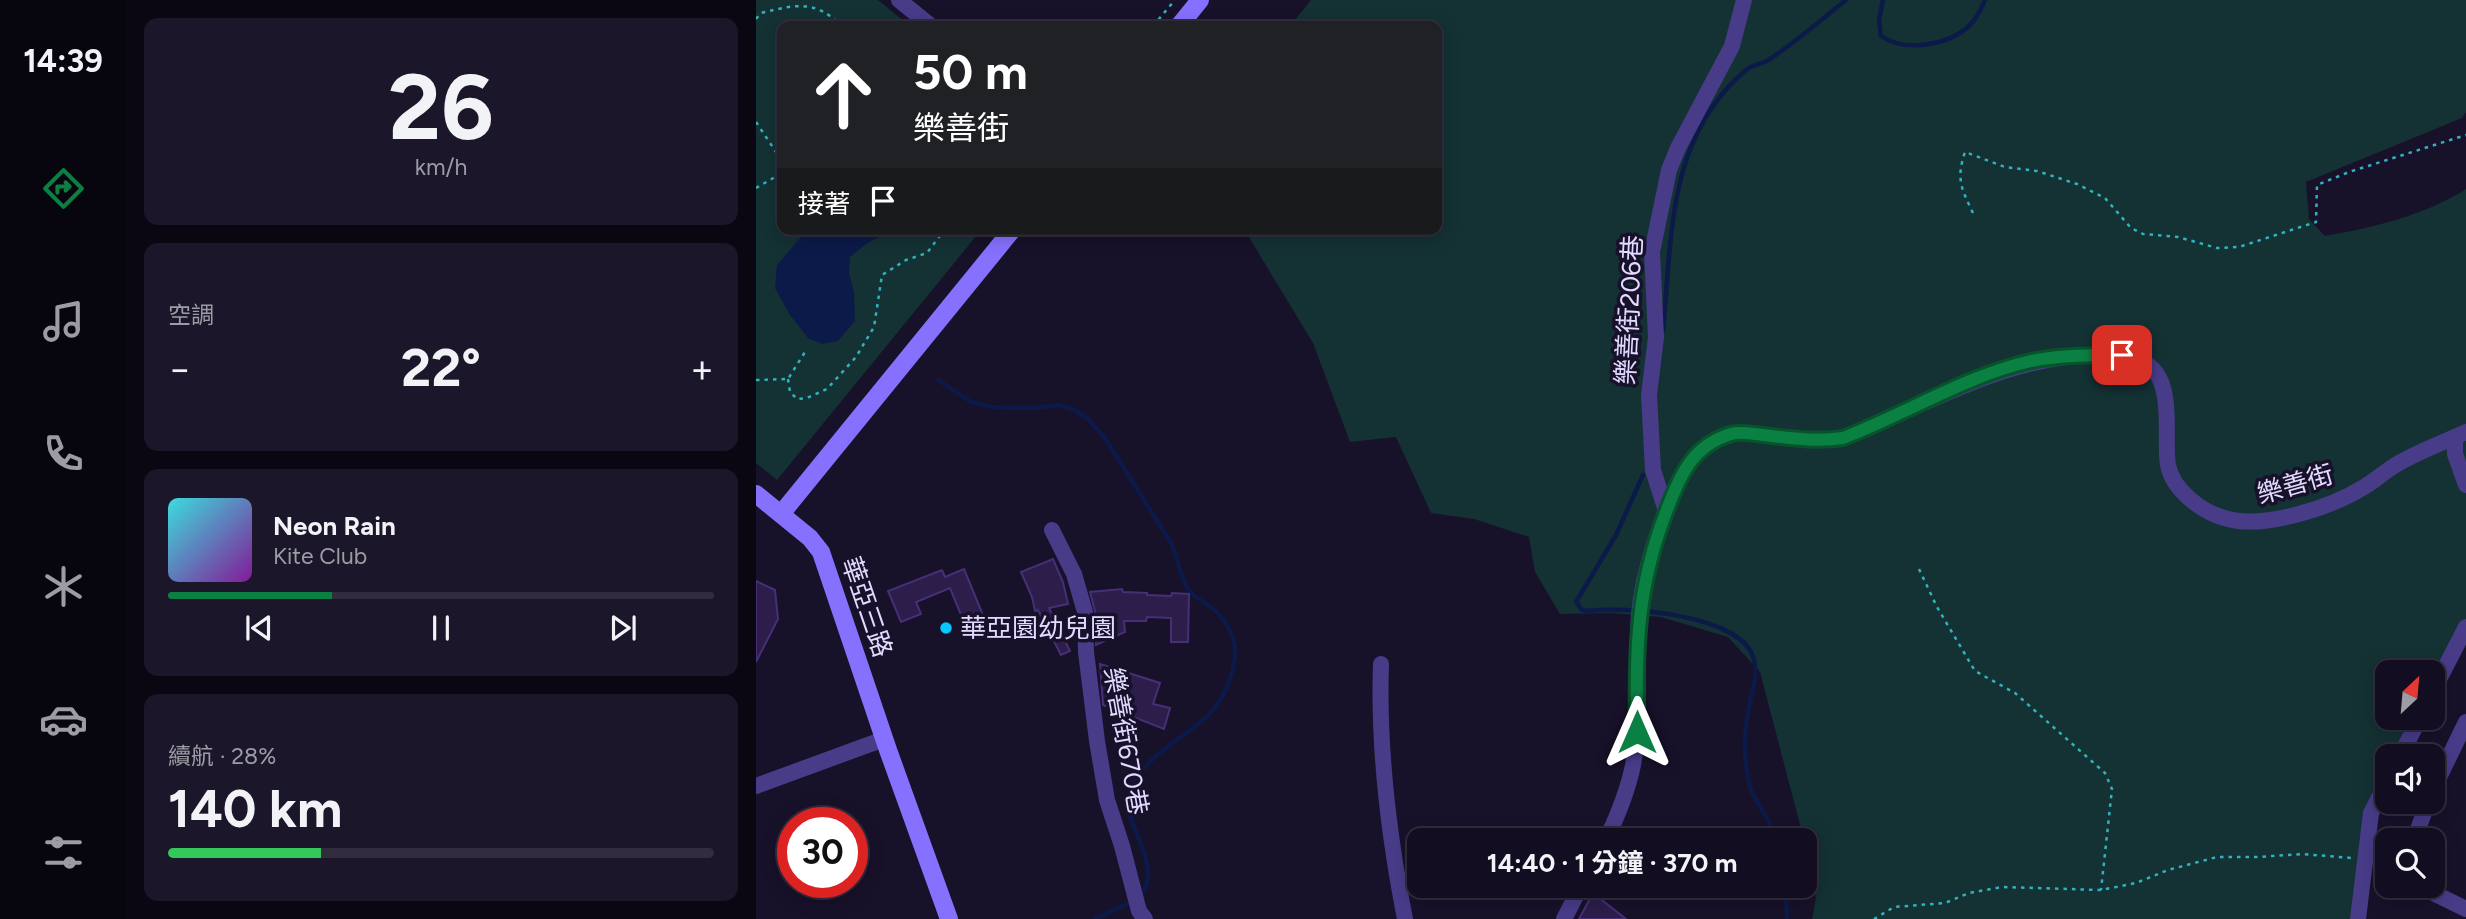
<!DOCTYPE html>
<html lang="zh-TW">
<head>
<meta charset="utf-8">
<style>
	:root { --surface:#120d20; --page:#1b1629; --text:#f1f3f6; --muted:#9c9ca5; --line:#312d3e; --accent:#0b8043 }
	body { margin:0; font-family:Figtree,"Noto Sans TC",sans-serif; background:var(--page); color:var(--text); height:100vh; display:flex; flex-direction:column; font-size:26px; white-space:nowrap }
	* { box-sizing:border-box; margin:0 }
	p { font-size:23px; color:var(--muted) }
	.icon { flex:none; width:38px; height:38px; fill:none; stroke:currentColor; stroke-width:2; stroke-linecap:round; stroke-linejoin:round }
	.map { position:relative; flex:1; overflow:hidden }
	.panel { display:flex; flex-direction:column; gap:18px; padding:18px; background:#0a0712; width:630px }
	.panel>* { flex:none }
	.banner { position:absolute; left:21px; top:21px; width:665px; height:214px; border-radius:14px; box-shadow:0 4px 18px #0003,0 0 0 2px var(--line); background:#202124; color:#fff; overflow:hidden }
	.needle { width:46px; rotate:26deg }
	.tools { position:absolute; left:1619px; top:660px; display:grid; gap:14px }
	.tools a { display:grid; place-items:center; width:70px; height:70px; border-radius:14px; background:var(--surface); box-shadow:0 4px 18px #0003,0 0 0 2px var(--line); font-size:35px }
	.speed { position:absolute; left:21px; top:807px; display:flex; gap:14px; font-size:35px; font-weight:700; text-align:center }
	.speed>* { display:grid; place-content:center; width:91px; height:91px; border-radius:50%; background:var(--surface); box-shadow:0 4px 18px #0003,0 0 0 2px var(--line); line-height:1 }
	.speed .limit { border:10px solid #d22; background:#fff; color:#111 }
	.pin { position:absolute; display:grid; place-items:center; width:60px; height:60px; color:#fff; margin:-30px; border-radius:14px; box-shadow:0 4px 10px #0006 }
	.me { position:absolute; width:77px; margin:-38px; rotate:0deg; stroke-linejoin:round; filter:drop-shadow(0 0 5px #0008) }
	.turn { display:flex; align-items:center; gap:24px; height:147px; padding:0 21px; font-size:32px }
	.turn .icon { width:91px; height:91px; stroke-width:2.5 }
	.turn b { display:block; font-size:49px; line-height:60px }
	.then { display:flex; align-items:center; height:66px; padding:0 21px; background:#0003; gap:14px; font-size:26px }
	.big { font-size:52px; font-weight:700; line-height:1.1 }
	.panel .widget { flex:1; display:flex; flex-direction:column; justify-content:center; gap:10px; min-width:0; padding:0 24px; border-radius:14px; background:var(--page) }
	.panel .dial { align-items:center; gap:0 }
	.dial b { font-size:91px; line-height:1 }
	.song { display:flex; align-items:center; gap:21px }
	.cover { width:84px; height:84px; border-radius:10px; background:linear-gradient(135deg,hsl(180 70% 55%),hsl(290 70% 35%)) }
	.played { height:7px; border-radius:4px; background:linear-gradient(90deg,var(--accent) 30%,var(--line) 30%) }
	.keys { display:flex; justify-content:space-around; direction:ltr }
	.heat { display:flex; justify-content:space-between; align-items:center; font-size:38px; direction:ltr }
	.charge { height:10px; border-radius:5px; background:linear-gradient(90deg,#34c759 28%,var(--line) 0) }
	.trip { position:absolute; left:651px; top:828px; width:410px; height:70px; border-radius:14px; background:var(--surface); box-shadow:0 4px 18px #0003,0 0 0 2px var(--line); font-weight:700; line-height:70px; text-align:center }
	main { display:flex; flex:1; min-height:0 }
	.tab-bar { display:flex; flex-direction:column; width:126px; justify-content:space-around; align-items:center; background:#07050d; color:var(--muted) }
	.tab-bar .icon { width:49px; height:49px }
	.tab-bar .current { color:var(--accent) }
	.tab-bar b { font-size:32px; color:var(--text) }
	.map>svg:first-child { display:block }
	.green { fill:#143134 }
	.water { fill:#0b1a49 }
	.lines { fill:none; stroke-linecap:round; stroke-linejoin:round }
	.stream { stroke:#0b1a49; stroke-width:4.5 }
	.building { fill:#2c1d4b; stroke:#462f77; stroke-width:2 }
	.path { stroke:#30b3bd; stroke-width:2.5; stroke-dasharray:3.5 5; stroke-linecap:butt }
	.street { stroke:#483c89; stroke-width:16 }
	.secondary { stroke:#8671ff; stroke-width:18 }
	.route-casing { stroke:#07532c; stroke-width:18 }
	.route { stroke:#0b8043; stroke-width:12 }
	.poi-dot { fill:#06c7ff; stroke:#18112a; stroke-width:2.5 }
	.labels { text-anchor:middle; stroke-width:7; stroke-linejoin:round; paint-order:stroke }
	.street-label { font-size:26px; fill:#e3daff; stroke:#18112a }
	.poi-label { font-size:26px; fill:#e3daff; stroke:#18112a; text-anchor:start }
</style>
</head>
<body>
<main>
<nav class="tab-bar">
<b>14:39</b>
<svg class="icon current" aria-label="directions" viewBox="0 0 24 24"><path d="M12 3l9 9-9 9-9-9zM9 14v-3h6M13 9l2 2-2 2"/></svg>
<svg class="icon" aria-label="music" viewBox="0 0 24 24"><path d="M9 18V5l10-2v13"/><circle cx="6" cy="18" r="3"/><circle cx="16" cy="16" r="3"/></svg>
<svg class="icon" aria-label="phone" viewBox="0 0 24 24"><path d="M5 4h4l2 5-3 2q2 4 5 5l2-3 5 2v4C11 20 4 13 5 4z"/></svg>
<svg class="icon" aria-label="climate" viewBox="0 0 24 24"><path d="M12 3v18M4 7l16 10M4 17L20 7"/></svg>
<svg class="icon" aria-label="car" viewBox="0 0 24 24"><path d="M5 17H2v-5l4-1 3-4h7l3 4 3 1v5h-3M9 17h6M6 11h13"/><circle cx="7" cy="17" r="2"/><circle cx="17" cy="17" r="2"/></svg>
<svg class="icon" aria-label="filters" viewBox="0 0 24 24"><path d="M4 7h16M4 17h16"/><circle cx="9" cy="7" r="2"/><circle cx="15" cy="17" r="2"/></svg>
</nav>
<section class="panel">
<div class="widget dial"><b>26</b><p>km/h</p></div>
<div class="widget"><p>空調</p>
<div class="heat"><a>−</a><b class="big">22°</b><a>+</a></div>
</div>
<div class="widget">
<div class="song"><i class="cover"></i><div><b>Neon Rain</b><p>Kite Club</p></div></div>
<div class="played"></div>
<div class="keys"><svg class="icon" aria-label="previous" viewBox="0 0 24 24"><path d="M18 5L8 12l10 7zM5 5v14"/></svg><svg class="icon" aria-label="pause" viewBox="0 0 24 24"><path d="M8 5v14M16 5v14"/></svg><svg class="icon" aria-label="next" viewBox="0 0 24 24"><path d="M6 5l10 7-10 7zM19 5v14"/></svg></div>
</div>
<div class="widget"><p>續航 · 28%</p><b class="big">140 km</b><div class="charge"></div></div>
</section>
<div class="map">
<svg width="1710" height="919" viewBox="0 0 1710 919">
	<rect width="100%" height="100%" fill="#18112a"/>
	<!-- green -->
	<g class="green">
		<path d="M0,0H122L154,26H26V229H226L21,480L0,463Z"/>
		<path d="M555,0H1710V112L1706,118L1550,182L1553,219L1569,236C1619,227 1667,216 1710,189V628L1677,698L1676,672H1631V718H1667L1649,756H1631V793L1608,841L1600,919H1056L1060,898L1048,840L1004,672L972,637L905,617L854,613L804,614L779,572L773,537L718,519L675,513L640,437L594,442L557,343L488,229H681V26H534Z"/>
	</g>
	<!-- water -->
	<path class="water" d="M52,229H138L110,244L94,257L93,273L98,293L99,321L82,341L66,344L52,338L34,315L19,288L21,265Z"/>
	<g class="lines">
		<!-- stream -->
		<g class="stream">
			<path d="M1127,0L1123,20L1125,36C1148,52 1189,46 1211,28C1219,21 1225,10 1229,0"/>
			<path d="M907,331C916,237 911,136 990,70C997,64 1007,64 1014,59C1041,41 1065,20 1090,0"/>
			<path d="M182,380L215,402L236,407L276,408L303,405L317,409L331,418L349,438L415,543C423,559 423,578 434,592C439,597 446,601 452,605C464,613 472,624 477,638C481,650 479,663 475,675C470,694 459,711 443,723C422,741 379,764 373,795C367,828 409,865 384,896"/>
			<path d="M887,475L860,535L820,602L826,610L832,611C869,606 988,614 998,660C1002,675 997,687 994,702C991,716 988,735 989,750C989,762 992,781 996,792C1004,809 1016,822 1020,840"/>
			<path d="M1030,886L1031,919"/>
			<path d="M339,919L377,901"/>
		</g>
	</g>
	<!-- building -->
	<g class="building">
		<path d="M297,559L307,582L312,604L293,608L314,651L305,655L282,610L279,611L276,597L265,572Z"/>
		<path d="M208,569L231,625L212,632L194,588L160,602L165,614L145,622L132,591L186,570L189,577Z"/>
		<path d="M0,581L19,590L22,619L0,662Z"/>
		<path d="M366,589L367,592L391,593V595L415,596L416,593L433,594L432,642H415V618L391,617L390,621H368L369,632L340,645L339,611L334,592Z"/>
		<path d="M344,664L404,683L397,704L414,708L408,729L347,705Z"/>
		<path d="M837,893L870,919H823Z"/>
	</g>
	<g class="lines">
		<!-- path -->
		<g class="path">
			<path d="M0,19L5,13C42,4 59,0 86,26"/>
			<path d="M397,26L419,0"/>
			<path d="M0,122L26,161"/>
			<path d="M0,188L26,173"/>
			<path d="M1217,213C1205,188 1200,179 1209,152L1249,167L1281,171L1321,184L1349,198L1375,228L1387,234L1422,237L1461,248L1483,247L1560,222L1561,185L1593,172L1710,135"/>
			<path d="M32,379L34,392L41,399L51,398L71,389L100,357L118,327L126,275L150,260L171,253L189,229"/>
			<path d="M0,380L32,379L49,352"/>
			<path d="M1163,569L1181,607L1219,671L1259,693L1349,773L1356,789L1345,890"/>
			<path d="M1118,919L1138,907L1189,903L1213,893L1246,887L1345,890L1380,883L1412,870L1461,857H1502L1546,854L1596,858"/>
		</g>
		<!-- street -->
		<g class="street">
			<path d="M143,0L175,26"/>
			<path d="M1699,437V454L1710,485"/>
			<path d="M910,511L897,470L893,395L900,337L896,252L913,170L922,148L976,46L988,0"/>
			<path d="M296,530L318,574L329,612L330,652L341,741L351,800L366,846L383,911L389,919"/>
			<path d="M625,664C622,748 633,837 649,919"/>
			<path d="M1676,693L1710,627"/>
			<path d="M1644,756L1664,718"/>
			<path d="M0,786L128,739"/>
			<path d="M1676,792L1710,722"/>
			<path d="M850,840C861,817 872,790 877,765C885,721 880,676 882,631C883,588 896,547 911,507C925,474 938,445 975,434C985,431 997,434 1007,435C1034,438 1060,442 1087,438C1172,405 1247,356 1341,355C1357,355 1372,355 1387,362C1421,378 1407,436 1412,465C1417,491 1447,513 1472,519C1509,529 1576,507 1608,487C1619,481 1628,472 1638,466C1660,452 1687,443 1710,432"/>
			<path d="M1658,840L1672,802"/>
			<path d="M1663,886L1710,909"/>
			<path d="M808,919L825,886"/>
			<path d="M1602,919L1615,813L1631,782"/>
		</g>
		<!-- secondary -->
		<g class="secondary">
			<path d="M423,26L444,0"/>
			<path d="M0,494L54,538L65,552L132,750L193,919"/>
			<path d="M25,514L257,229"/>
		</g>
	</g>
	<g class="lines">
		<!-- route casing -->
		<g class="route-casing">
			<path id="route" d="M881,732C880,647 880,587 912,507C925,473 938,445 975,434C985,431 997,434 1007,435C1034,438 1060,442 1087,438C1150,414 1209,376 1275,361C1305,355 1336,355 1366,355"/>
		</g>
		<!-- route -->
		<use href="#route" class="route"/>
	</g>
	<!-- markers -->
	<circle class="poi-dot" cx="190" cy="628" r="7"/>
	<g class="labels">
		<!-- street labels -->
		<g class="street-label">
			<text transform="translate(873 310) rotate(-87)" y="9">樂善街206巷</text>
			<text transform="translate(1539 484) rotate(-16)" y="9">樂善街</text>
			<text transform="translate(111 607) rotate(71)" y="9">華亞三路</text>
			<text transform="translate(370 741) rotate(80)" y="9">樂善街670巷</text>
		</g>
		<!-- poi labels -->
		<g class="poi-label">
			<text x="204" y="637">華亞園幼兒園</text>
		</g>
	</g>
</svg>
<div class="tools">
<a><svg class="needle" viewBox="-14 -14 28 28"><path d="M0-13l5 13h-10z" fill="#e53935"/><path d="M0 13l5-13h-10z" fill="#9c9ca5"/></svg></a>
<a><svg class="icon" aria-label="sound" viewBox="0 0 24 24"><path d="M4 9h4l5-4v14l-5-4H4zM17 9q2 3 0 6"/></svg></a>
<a><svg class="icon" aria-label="search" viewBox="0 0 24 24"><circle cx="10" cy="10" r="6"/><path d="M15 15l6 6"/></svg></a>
</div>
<div class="speed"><div class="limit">30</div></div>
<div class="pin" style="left:1366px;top:355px;background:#d93025"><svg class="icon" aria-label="arrive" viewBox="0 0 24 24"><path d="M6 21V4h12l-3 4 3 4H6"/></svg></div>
<svg class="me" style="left:881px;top:732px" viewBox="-20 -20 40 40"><path d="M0-17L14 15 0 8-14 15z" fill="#0b8043" stroke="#fff" stroke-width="4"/></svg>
<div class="trip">14:40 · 1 分鐘 · 370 m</div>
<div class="banner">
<div class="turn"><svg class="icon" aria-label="ahead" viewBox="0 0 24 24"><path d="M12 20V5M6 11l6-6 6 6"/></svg><div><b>50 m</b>樂善街</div></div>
<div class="then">接著<svg class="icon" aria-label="arrive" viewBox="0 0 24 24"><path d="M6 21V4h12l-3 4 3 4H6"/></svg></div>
</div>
</div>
</main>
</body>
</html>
